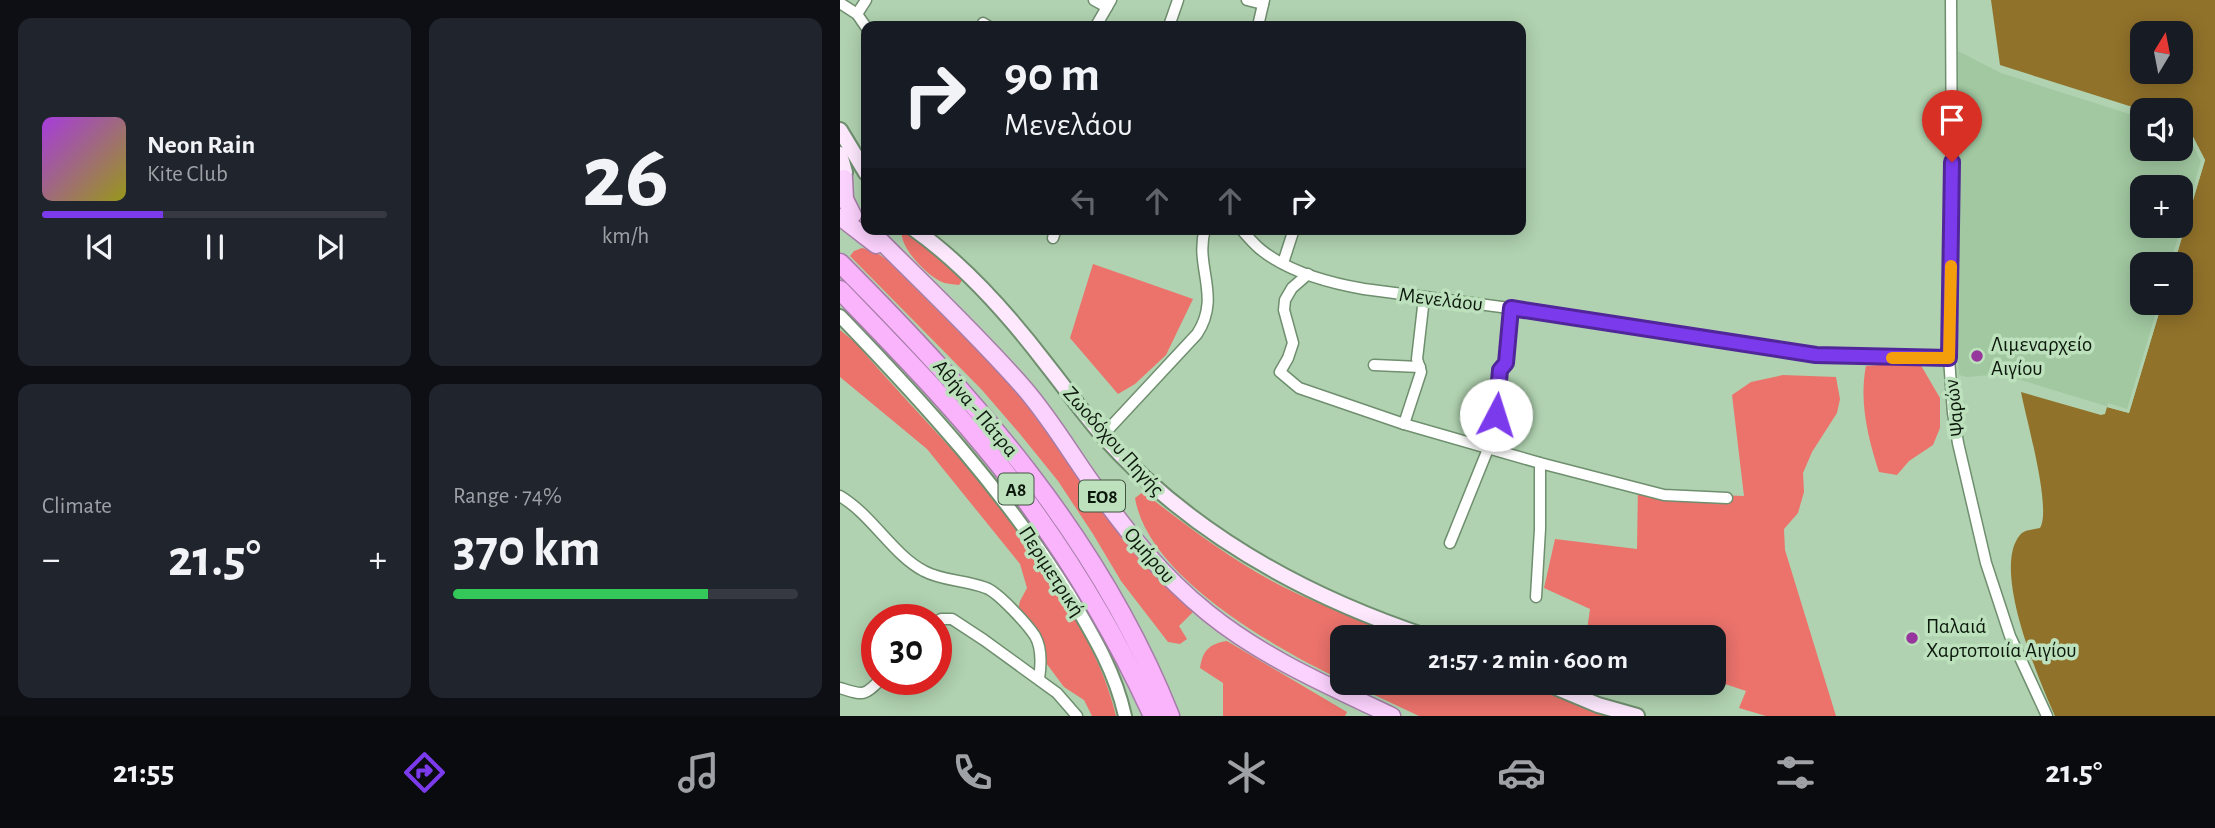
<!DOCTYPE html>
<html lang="en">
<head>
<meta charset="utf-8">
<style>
	:root { --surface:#171b24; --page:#20242c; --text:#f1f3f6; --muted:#9ea1a6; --line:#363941; --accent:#7c3aed }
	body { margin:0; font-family:"Alegreya Sans",sans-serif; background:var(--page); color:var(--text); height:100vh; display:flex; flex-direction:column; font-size:26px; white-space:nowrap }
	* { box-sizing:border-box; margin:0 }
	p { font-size:23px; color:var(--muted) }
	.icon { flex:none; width:38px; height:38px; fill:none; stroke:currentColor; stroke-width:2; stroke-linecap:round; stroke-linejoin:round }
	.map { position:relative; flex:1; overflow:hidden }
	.details { display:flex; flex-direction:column; gap:18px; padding:18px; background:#0d0f14; width:840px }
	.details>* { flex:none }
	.top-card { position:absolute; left:21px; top:21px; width:665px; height:214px; border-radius:14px; box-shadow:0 4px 18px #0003; background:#171b24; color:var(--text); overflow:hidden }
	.needle { width:46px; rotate:10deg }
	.fabs { position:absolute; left:1290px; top:21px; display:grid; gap:14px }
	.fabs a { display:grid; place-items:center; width:63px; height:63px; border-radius:14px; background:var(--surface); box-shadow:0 4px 18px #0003; font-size:35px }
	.speed { position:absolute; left:21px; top:604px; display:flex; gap:14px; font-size:35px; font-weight:700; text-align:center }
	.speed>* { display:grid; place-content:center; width:91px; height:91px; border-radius:50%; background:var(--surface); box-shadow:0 4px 18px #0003; line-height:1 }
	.speed .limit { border:10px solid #d22; background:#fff; color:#111 }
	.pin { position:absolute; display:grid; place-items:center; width:60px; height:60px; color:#fff; margin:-72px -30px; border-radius:50% 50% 50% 0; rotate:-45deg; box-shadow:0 0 7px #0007 }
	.pin .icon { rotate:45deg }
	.me { position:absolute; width:77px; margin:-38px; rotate:5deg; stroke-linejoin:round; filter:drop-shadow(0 0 5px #0008) }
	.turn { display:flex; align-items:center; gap:24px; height:147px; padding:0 28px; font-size:32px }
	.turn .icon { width:91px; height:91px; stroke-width:2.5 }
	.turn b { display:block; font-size:49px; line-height:60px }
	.lanes { display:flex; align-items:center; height:66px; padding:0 28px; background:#0003; justify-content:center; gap:35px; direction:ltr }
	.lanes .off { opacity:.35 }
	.big { font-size:52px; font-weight:700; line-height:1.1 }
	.details .widget { flex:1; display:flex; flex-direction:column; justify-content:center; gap:10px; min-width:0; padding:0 24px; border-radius:14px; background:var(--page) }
	.details .dial { align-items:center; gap:0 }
	.dial b { font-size:91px; line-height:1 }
	.song { display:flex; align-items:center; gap:21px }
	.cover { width:84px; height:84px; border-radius:10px; background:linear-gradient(135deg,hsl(280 70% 55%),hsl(60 70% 35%)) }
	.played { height:7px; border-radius:4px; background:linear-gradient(90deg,var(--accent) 35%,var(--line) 35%) }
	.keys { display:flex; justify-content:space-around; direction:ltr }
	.heat { display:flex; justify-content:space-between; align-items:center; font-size:38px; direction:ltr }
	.charge { height:10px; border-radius:5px; background:linear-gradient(90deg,#34c759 74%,var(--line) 0) }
	.details .tiles { flex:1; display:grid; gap:18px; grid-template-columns:repeat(2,1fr) }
	.trip { position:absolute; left:490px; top:625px; width:396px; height:70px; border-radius:14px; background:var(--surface); box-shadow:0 4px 18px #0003; font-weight:700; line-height:70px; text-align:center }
	.tabs { display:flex; height:112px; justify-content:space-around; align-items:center; background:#090b0e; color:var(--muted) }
	.tabs .icon { width:49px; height:49px }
	.tabs .on { color:var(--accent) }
	.tabs b { font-size:32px; color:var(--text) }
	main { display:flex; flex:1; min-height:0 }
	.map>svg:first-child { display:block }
	.built { fill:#a1c8a1; fill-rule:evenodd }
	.green { fill:#eb736c }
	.water { fill:#91722a; fill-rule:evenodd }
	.pier { fill:#b0d2b0 }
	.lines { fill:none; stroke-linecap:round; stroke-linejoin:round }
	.minor-casing { stroke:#6f8f6f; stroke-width:13 }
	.tertiary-casing { stroke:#6f8f6f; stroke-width:16 }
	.secondary-casing { stroke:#6f8f6f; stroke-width:18 }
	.primary-casing { stroke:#a67da8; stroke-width:19 }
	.motorway-casing { stroke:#a67da8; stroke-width:21 }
	.minor { stroke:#fff; stroke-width:10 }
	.tertiary { stroke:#fff; stroke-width:12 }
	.secondary { stroke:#fde8fe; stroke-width:14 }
	.primary { stroke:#fbd2fd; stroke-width:16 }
	.motorway { stroke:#f9b4fc; stroke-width:18 }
	.route-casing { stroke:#51269a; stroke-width:18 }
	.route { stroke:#7c3aed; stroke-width:12 }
	.slow { stroke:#f59e0b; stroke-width:12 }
	.poi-dot { fill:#97379e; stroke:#bde0bd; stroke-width:2.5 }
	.labels { text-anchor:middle; stroke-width:7; stroke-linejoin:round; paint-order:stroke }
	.shield { fill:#bde0bd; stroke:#415441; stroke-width:2 }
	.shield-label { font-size:19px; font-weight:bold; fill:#0c180c }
	.street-label { font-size:21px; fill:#0c180c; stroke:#bde0bd }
	.poi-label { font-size:21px; fill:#0c180c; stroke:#bde0bd; text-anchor:start }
</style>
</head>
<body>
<main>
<section class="details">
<div class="tiles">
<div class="widget">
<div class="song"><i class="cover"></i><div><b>Neon Rain</b><p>Kite Club</p></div></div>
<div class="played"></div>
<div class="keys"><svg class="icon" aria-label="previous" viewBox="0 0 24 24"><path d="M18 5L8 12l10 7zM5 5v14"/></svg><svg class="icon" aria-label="pause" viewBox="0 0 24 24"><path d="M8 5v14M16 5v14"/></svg><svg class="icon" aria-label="next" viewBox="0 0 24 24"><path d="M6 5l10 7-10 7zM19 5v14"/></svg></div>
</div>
<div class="widget dial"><b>26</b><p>km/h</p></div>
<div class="widget"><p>Climate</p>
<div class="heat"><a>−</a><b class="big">21.5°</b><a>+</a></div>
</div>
<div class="widget"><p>Range · 74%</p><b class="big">370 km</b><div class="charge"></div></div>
</div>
</section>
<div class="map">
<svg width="1375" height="716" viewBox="0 0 1375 716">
	<rect width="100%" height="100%" fill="#b0d2b0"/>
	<!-- built -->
	<path class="built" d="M1118,51L1161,73L1302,118V149H1340L1341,113L1365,160L1334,264H1302V303H1322L1289,413L1161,374L1127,377L1119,375L1116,334ZM1302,187H1340V226H1302Z"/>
	<!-- green -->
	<g class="green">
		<path d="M62,231C80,231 110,266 123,279L119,285C114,284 106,284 102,282C87,276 59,247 62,231Z"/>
		<path d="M22,248L34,251L46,259L157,370L182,399L297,555L321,581L354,611L339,626L347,639L340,644L328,642L281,581L253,534L218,481L180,434L142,390L10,256L14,251Z"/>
		<path d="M253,264L353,299L326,355L295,384L278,394L230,338Z"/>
		<path d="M0,330L16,343C48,381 83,417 116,454C151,492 181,535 209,578C238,621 264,665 276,716H252L244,700L224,687L206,663L201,643L178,610L180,601L187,588L180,564L87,449L0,377Z"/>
		<path d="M1079,362L1100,398V428L1093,445L1069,461L1057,475L1039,472C1028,438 1019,401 1026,366Z"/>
		<path d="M943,375L996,377L1000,399L997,413L972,452L963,473L964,492L958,513L944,529L945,550L996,716H926L899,708L906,691L873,680V637H746L750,609L704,588L715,539L797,549L798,485L842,494L904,496L892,395L911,382Z"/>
		<path d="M303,492C352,530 403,569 460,595C495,611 532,624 570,637H502V680C435,648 308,577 295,498Z"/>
		<path d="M387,641L507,712L505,716H383V683L360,668C363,650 369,644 387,641Z"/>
		<path d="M509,683H689L768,716H579Z"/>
	</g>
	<!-- water -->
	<path class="water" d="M1151,0H1375V716H1215C1199,680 1151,569 1180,535C1185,529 1193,530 1200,528C1212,509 1186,418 1181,392L1261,415L1265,414L1267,407L1289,413L1322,303H1340V264H1334L1365,160L1338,109L1302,110L1160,65ZM1302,33H1340V72H1302Z"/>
	<!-- pier -->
	<g class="pier">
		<path d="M1341,113L1365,160L1334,264H1330L1361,161L1340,121Z"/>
		<path d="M1319,303H1322L1289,413L1267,407L1268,403L1287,409Z"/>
	</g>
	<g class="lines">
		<!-- minor casing -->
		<g class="minor-casing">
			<g id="minor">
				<path d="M254,0L267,7"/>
				<path d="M407,0L423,4"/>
				<path d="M1111,0L1112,189L1109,358L1113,413L1118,443L1146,563L1170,636L1207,716"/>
				<path d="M0,3L17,14L26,27"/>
				<path d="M17,14L26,0"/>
				<path d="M143,23L148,26"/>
				<path d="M256,26L271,0"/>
				<path d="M329,26L338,0"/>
				<path d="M418,26L424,0"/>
				<path d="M401,229C407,236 413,243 420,249C448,272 489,283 524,289L669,308L976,355L1109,358"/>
				<path d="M213,238L216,229"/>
				<path d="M443,263L454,229"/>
				<path d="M468,274L452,288L445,300L444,310L453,343L448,358L440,372L459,388L564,424L700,463V529L696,597"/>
				<path d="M534,365L580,367"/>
				<path d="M656,415L661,370L666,363L671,308"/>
				<path d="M564,424L581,372L577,359L584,298"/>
				<path d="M263,435L357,334C382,296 354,267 365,229"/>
				<path d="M700,463L824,495L887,498"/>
				<path d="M0,496C32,515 53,555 84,571C102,581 126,580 146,588C158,592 188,625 195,636C202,648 201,666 199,679"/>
				<path d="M610,543L648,449"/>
				<path d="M96,622L101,619H112L144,640L217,693L237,716"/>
				<path d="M0,688C23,695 24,697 41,679"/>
			</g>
		</g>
		<!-- tertiary casing -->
		<g class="tertiary-casing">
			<path id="tertiary" d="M0,316C84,403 166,493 230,596C253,635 275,671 285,716"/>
		</g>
		<!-- secondary casing -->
		<g class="secondary-casing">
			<g id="secondary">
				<path d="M0,130L26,173"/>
				<path d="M0,154L5,172L1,186"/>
				<path d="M74,229C126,266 169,315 207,365C226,389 243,413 263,436C351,534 464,596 588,637"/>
				<path d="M703,682L758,705L797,716"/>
			</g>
		</g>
		<!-- primary casing -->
		<g class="primary-casing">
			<g id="primary">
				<path d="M4,178L5,199L13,215"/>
				<path d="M0,217L36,245"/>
				<path d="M29,229C81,282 136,333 184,388C210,418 230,452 252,483C287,532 321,575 368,613C422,657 489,686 552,716"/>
			</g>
		</g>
		<!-- motorway casing -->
		<g class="motorway-casing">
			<g id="motorway">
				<path d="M0,263C135,399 258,535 330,716"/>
				<path d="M0,290C55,347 112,405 161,467C220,543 273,628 313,716"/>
			</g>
		</g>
		<!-- minor -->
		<use href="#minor" class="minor"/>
		<!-- tertiary -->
		<use href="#tertiary" class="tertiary"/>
		<!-- secondary -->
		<use href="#secondary" class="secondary"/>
		<!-- primary -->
		<use href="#primary" class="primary"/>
		<!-- motorway -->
		<use href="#motorway" class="motorway"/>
	</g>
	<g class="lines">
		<!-- route casing -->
		<g class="route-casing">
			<path id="route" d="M656,415L660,370L666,363L671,308L976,355L1109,358L1112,162"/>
		</g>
		<!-- route -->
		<use href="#route" class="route"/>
		<!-- slow -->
		<path class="slow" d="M1052,358H1109L1111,266"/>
	</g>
	<!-- markers -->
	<g class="poi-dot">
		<circle cx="1137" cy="356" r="7"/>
		<circle cx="1072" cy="638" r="7"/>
	</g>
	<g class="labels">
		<!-- shield labels -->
		<g class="shield">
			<rect x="158.5" y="473.5" width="35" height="31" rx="5"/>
			<rect x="239" y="480.5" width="46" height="31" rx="5"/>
		</g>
		<g class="shield-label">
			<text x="176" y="496">Α8</text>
			<text x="262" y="503">ΕΟ8</text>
		</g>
		<!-- street labels -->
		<g class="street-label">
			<text transform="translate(601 299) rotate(7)" y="7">Μενελάου</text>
			<text transform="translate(136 408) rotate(50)" y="7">Αθήνα - Πάτρα</text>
			<text transform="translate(1114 408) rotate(-97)" y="7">Ψαρών</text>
			<text transform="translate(274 441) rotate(48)" y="7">Ζωοδόχου Πηγής</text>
			<text transform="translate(310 555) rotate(49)" y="7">Ομήρου</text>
			<text transform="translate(212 571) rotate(57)" y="7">Περιμετρική</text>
		</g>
		<!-- poi labels -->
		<g class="poi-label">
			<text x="1151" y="351">Λιμεναρχείο<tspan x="1151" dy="24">Αιγίου</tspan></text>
			<text x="1086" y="633">Παλαιά<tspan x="1086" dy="24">Χαρτοποιία Αιγίου</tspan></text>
		</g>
	</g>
</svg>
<div class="fabs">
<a><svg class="needle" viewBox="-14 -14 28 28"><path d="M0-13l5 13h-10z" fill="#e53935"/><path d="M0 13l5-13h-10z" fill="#9ea1a6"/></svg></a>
<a><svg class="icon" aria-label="sound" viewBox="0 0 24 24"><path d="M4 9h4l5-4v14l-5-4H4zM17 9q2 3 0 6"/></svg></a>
<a>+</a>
<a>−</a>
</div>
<div class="speed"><div class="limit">30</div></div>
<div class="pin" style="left:1112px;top:162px;background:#d93025"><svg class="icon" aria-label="arrive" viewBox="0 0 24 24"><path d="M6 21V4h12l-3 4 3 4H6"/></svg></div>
<svg class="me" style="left:656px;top:415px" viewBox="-20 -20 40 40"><circle r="19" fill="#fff"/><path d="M0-13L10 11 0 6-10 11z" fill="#7c3aed"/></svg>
<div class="trip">21:57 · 2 min · 600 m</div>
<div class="top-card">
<div class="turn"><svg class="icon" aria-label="right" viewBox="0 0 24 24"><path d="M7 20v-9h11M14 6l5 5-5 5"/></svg><div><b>90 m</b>Μενελάου</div></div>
<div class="lanes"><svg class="icon off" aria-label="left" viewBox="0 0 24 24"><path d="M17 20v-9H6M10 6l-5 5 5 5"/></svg><svg class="icon off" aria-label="ahead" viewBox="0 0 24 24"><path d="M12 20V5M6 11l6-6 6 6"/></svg><svg class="icon off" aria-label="ahead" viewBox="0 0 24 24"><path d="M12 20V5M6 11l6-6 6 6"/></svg><svg class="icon" aria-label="right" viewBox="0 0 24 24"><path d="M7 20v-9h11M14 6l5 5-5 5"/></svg></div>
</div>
</div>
</main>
<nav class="tabs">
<b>21:55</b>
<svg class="icon on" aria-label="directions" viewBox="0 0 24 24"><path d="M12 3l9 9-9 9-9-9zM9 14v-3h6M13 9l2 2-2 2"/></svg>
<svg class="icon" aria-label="music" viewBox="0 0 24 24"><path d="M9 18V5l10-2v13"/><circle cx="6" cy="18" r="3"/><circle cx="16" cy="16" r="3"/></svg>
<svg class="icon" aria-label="phone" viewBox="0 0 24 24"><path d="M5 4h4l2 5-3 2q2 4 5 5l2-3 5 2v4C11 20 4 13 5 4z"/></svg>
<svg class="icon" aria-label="climate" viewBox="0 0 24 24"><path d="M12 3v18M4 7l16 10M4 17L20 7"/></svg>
<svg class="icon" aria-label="car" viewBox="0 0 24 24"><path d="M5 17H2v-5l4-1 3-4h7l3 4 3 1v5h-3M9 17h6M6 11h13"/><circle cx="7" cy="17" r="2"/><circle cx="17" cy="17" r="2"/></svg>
<svg class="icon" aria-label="filters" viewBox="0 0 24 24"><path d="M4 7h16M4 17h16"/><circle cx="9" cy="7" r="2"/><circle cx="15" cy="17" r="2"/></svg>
<b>21.5°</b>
</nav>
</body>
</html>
